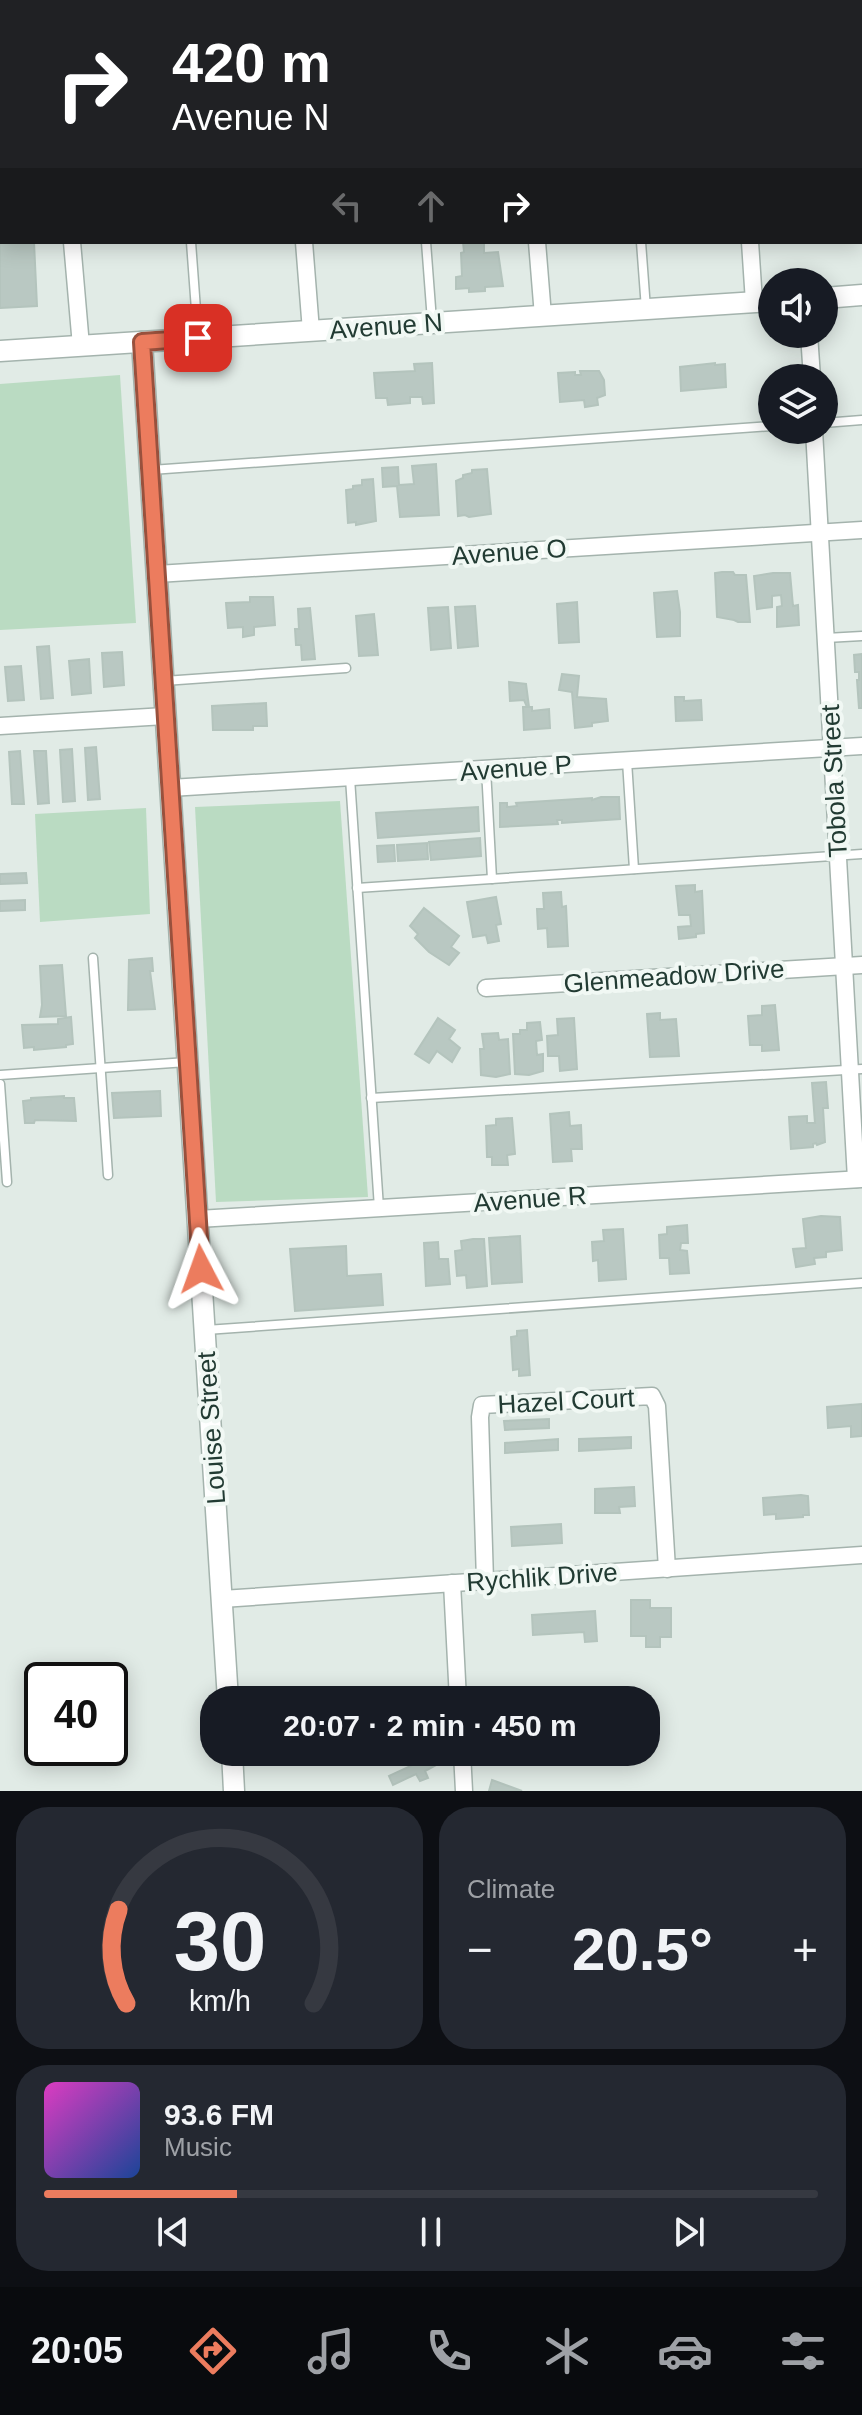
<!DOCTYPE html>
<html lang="en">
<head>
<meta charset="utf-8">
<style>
	:root { --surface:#171b24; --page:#242831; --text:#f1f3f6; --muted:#9ea1a6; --line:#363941; --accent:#ec7c5e }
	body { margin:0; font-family:Helvetica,sans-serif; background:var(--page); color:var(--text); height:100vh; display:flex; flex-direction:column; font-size:30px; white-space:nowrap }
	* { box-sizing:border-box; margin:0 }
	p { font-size:26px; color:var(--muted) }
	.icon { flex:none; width:44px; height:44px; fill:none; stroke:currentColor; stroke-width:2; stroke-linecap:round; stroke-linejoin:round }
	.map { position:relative; height:1791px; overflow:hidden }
	.panel { display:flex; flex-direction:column; gap:16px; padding:16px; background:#0d0f14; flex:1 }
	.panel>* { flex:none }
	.banner { position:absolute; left:0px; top:0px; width:862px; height:244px; box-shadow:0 4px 20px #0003; background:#202124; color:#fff; overflow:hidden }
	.controls { position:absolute; left:758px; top:268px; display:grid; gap:16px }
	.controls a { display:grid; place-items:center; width:80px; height:80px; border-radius:50%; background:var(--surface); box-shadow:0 4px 20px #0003; font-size:40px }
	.speed { position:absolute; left:24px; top:1662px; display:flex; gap:16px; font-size:40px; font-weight:700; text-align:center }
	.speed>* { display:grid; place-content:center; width:104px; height:104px; border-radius:50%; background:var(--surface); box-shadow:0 4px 20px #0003; line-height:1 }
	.speed .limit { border:4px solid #111; border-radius:12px; background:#fff; color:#111 }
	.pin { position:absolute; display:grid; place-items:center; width:68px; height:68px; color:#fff; margin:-34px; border-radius:16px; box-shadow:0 4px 12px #0006 }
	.me { position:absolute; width:88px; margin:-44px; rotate:356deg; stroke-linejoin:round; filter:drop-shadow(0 0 6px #0008) }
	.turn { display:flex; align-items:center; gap:28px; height:168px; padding:0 40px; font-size:36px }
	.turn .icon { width:104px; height:104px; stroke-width:2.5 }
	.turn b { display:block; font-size:56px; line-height:68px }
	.lanes { display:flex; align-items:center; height:76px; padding:0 40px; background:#0003; justify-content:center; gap:40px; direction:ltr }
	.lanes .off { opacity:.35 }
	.big { font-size:60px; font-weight:700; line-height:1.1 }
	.panel .widget { flex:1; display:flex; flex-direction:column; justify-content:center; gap:12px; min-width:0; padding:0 28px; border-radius:32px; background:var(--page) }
	.panel .dial { align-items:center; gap:0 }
	.dial svg { height:208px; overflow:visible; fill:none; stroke:var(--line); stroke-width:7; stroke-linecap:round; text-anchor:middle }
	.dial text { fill:var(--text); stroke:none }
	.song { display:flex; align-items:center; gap:24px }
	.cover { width:96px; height:96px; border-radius:12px; background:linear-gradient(135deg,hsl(310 70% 55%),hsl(220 70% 35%)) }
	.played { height:8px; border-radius:4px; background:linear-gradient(90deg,var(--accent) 25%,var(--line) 25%) }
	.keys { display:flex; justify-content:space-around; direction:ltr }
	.heat { display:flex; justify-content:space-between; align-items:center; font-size:44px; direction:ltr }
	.panel .tiles { flex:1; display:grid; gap:16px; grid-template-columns:1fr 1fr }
	.widget:last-child { grid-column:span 2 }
	.trip { position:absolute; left:200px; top:1686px; width:460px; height:80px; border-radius:32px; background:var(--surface); box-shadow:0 4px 20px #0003; font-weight:700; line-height:80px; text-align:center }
	.dock { display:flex; height:128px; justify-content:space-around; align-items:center; background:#090b0e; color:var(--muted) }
	.dock .icon { width:56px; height:56px }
	.dock .current { color:var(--accent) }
	.dock b { font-size:36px; color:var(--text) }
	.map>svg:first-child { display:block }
	.green { fill:#badbc2 }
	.building { fill:#b9c8c2; stroke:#b4c4bd; stroke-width:2 }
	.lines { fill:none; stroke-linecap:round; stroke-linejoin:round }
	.service-casing { stroke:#a4b3ad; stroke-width:11 }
	.minor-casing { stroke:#a4b3ad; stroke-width:19 }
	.tertiary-casing { stroke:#a4b3ad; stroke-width:23 }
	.service { stroke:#fff; stroke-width:8 }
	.minor { stroke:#fff; stroke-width:16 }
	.tertiary { stroke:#fff; stroke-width:20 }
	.route-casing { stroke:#99513d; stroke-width:20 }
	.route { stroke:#ec7c5e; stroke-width:14 }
	.labels { text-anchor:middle; stroke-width:8; stroke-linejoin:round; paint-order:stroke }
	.street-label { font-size:26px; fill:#223b33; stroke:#f1f8f4 }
</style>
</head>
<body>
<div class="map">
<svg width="862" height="1791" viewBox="0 0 862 1791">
	<rect width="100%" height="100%" fill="#e1ebe6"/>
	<!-- green -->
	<g class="green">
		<path d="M120,375L136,623L0,630V384Z"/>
		<path d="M340,801L368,1197L216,1202L195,807Z"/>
		<path d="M146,808L150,914L40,922L35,814Z"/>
	</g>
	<!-- building -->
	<g class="building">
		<path d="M34,242L37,306L0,308V243Z"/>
		<path d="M463,242H484V253L498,252L503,286L485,287V291L469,292V288L456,289V277L462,276L461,253L464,252Z"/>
		<path d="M432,363L434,403L423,404L422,397H410V403L388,405L387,398H376L374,373L415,371L414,364Z"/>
		<path d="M715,363V365L725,364L726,387L681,391L680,367Z"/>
		<path d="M580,371H599L604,380L605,395L597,398L598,405L585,407L584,400L560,402L558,373L575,372V375H581Z"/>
		<path d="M436,464L439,515L400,517L397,486L383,487L382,468L398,467L399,485L414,484L412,466Z"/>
		<path d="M487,469L491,514L469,517L465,515L458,516L456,481L463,478V475L472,473V470Z"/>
		<path d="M373,479L376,521L356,525V522L348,523L346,490L353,489V486L362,485V480Z"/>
		<path d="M722,572H733L735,575H746L750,622H738L734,620L717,617L715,573Z"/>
		<path d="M773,573H790L793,606L798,605L799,625L777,627V607L782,606L781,595L772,596V607L757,609L754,576Z"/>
		<path d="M677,591L680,612V636L657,637L654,593Z"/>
		<path d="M250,597H273L275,625L254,627V635L243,637V627L228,628L226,603L250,602Z"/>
		<path d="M577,602L579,642L559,643L557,604Z"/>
		<path d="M475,606L478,646L458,648L455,607Z"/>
		<path d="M448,607L451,648L431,650L428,608Z"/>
		<path d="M310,608L315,659L302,660L301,645H296L295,629H299L298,609Z"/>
		<path d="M374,614L378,655L359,656L356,616Z"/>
		<path d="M49,646L53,698L41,699L37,647Z"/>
		<path d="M122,652L124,685L104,687L102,653Z"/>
		<path d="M862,654V708H859L857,680H859V672H855L854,655Z"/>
		<path d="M89,659L91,693L72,695L69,661Z"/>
		<path d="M21,666L24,700L8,701L5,667Z"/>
		<path d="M562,674L579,676L577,697L606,699L608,721L592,723V726L575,728L572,692L559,690Z"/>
		<path d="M509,682L526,684L529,707H532V711L549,709L550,728L524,730L523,707H527L524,700L510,701Z"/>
		<path d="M675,697H684V701L701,700L702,720L676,721Z"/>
		<path d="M266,703L267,726H253V730H213L212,706Z"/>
		<path d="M96,747L100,799L88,800L85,748Z"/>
		<path d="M72,749L75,801L63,802L60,750Z"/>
		<path d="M20,751L24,804H12L9,752Z"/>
		<path d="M34,751H46L49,803L38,804Z"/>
		<path d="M601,797H619L620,819L562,823V820H557L558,824L500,827V803H507V807L517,806L516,803L592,798V800Z"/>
		<path d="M478,807L479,831L378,838L376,813Z"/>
		<path d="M480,838L481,856L431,860L429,842Z"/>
		<path d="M427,843L428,859L398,861L397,845Z"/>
		<path d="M394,845L395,861L378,862L377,846Z"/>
		<path d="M26,873L27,883L0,884V874Z"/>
		<path d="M695,885V892L702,891L704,933L696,934V937L679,939L678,927L691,926L690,915H679L676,886Z"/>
		<path d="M561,892L562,907L566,906L568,946L548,947L547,928L538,929L537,909H544L543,893Z"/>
		<path d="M496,897L501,924L496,925L499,941L488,943L486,935L473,937L467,902Z"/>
		<path d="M25,900V910L0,911V901Z"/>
		<path d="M424,908L459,936L451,947L459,953L449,965L429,952L415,938L418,934L410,926Z"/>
		<path d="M152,958L153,971H150L155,1009L128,1010L129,960Z"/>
		<path d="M62,965L66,1016L40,1017L42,1005L40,966Z"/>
		<path d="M775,1005L779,1050L762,1051V1045H750L748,1016L762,1015V1006Z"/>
		<path d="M660,1013V1020L676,1019L679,1056L650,1057L647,1014Z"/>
		<path d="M71,1017L73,1044L66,1045V1047L34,1050V1047L24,1048L22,1025L58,1024V1019Z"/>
		<path d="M438,1018L455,1030L449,1039L460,1048L452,1062L437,1051L429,1063L415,1054Z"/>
		<path d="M574,1018L577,1069L560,1071L559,1056H548L547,1036L558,1035L557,1019Z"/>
		<path d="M540,1022L542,1040L536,1041L537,1055L543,1054V1071L529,1075L515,1074L513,1034H520V1030H527V1023Z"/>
		<path d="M498,1033L499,1040L508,1039L510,1074L496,1077L481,1075L480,1049H484L482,1034Z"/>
		<path d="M826,1082L828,1108H823L825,1142L817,1145L816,1143L813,1144V1147L791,1149L789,1117L807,1116V1123H815L812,1083Z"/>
		<path d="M160,1091L161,1116L114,1118L112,1093Z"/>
		<path d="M64,1096V1098H74L76,1121L35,1120L34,1123H25L23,1101L31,1100V1098Z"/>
		<path d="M569,1112L570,1126L581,1125L582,1149H571L572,1161L553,1162L550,1114Z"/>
		<path d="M512,1118L515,1154L507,1155L508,1165H492V1157H487L486,1126L496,1125V1119Z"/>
		<path d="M821,1216L840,1217L842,1250L826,1252V1257L814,1258L815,1264L796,1267L793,1249L806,1248L803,1219Z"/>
		<path d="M687,1225L688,1243H681L680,1250L687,1251L689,1273L670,1274L669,1258H660L659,1235L667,1234V1227Z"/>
		<path d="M623,1229L626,1279L599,1281L598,1260L593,1261L592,1242L604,1241L603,1230Z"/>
		<path d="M520,1236L522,1282L492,1284L489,1238Z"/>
		<path d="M473,1239H484L487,1286L467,1288L466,1275L457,1276L455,1251L462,1250L461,1241Z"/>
		<path d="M438,1242L439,1259H448L450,1284L426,1286L424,1243Z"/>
		<path d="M346,1246L347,1276L381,1274L383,1305L295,1311L290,1249Z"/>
		<path d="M527,1330L530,1375L519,1376V1369L513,1370L511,1337L517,1336V1331Z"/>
		<path d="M862,1404V1436L851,1437V1426L828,1428L827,1407Z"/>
		<path d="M549,1419V1428L505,1430L504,1421Z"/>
		<path d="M631,1437V1448L579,1451V1439Z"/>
		<path d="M558,1439V1450L505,1453V1443Z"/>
		<path d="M634,1487L635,1506L619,1507L620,1513H595V1489Z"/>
		<path d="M801,1495L808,1496L809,1515H803V1517L776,1519V1514L764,1515L763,1498Z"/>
		<path d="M561,1524L562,1543L512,1546L511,1527Z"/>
		<path d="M631,1600H650V1608H671V1637H660V1647H646V1636H631Z"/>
		<path d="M595,1611L597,1641L585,1642L584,1632L533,1635L532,1615Z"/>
		<path d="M434,1755L438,1764L425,1771L428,1778L420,1781L416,1774L393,1785L389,1776Z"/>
		<path d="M492,1780L522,1791H489Z"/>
	</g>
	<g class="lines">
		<!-- service casing -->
		<g class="service-casing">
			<g id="service">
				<path d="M171,0V2"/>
				<path d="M409,0V2"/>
				<path d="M626,0V2"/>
				<path d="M854,0V2"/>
				<path d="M860,80L862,107"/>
				<path d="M191,242L198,337"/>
				<path d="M426,242L432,321"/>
				<path d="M641,242L646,309"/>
				<path d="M824,423L862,420"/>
				<path d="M151,470L772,426"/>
				<path d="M826,638L862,636"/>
				<path d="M164,681L346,668"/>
				<path d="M627,761L634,869"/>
				<path d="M486,769L492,879"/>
				<path d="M350,778L379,1208"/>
				<path d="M357,888L862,854"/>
				<path d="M93,958L108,1175"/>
				<path d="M0,1075L187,1062"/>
				<path d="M0,1084L7,1182"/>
				<path d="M371,1098L862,1069"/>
				<path d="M206,1330L862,1283"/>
			</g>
		</g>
		<!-- minor casing -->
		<g class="minor-casing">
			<g id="minor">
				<path d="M51,0V2"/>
				<path d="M286,0V2"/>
				<path d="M520,0V2"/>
				<path d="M734,0V2"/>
				<path d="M72,242L81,346"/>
				<path d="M304,242L311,331"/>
				<path d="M537,242L543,316"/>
				<path d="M750,242L754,302"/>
				<path d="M809,334L812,378"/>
				<path d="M814,430L856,1179"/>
				<path d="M157,574L862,530"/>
				<path d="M0,726L165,716"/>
				<path d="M170,788L862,746"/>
				<path d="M486,988L862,965"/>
				<path d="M198,1219L862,1179"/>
				<path d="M485,1581L480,1417L482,1405L652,1396L657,1406L667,1569"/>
				<path d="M452,1583L458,1700"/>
				<path d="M222,1599L862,1555"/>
				<path d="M462,1752L464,1791"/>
			</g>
		</g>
		<!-- tertiary casing -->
		<g class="tertiary-casing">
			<g id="tertiary">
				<path d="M824,298L862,295"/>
				<path d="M142,342L228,1700"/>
				<path d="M0,351L772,301"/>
				<path d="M232,1752L234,1791"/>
			</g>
		</g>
		<!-- service -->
		<use href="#service" class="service"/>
		<!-- minor -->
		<use href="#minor" class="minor"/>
		<!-- tertiary -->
		<use href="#tertiary" class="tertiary"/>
	</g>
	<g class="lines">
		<!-- route casing -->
		<g class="route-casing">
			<path id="route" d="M198,338L142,342L201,1269"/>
		</g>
		<!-- route -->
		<use href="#route" class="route"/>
	</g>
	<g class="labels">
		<!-- street labels -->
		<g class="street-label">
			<text transform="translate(386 326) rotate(-4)" y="9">Avenue N</text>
			<text transform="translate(509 552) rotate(-4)" y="9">Avenue O</text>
			<text transform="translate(516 768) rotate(-4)" y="9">Avenue P</text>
			<text transform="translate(834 781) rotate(-93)" y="9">Tobola Street</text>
			<text transform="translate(674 976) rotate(-4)" y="9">Glenmeadow Drive</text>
			<text transform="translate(530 1199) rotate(-4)" y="9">Avenue R</text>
			<text transform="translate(566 1401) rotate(-3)" y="9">Hazel Court</text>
			<text transform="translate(211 1428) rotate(-94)" y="9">Louise Street</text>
			<text transform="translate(542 1577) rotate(-4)" y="9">Rychlik Drive</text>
		</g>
	</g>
</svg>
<div class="controls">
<a><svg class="icon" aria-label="sound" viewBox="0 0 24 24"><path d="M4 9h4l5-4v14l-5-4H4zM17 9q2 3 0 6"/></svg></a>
<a><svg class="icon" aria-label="layers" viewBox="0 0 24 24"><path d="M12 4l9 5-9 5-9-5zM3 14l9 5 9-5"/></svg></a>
</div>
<div class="speed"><div class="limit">40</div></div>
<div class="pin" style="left:198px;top:338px;background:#d93025"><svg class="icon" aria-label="arrive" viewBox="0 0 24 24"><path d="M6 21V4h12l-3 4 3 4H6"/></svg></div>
<svg class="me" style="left:201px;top:1269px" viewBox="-20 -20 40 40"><path d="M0-17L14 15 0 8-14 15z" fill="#ec7c5e" stroke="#fff" stroke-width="4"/></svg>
<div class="trip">20:07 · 2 min · 450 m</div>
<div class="banner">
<div class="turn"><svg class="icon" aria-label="right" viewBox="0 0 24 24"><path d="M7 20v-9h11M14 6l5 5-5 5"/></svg><div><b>420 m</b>Avenue N</div></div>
<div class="lanes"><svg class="icon off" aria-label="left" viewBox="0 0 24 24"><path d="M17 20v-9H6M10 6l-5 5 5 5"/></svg><svg class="icon off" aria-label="ahead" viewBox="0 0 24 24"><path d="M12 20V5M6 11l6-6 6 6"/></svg><svg class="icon" aria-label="right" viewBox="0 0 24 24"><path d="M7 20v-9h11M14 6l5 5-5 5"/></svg></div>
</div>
</div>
<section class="panel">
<div class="tiles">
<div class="widget dial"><svg viewBox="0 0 100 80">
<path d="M14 69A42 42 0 1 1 86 69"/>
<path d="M14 69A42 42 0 0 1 11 33" stroke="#ec7c5e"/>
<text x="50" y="56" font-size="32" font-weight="700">30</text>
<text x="50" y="72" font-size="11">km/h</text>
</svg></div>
<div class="widget"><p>Climate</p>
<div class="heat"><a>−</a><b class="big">20.5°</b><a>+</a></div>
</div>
<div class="widget">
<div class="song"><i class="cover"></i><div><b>93.6 FM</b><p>Music</p></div></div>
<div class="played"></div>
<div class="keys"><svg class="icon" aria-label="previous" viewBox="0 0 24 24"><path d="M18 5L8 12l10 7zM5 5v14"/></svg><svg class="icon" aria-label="pause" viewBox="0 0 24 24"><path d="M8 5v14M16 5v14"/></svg><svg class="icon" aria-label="next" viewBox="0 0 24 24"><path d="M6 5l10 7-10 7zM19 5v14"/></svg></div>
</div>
</div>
</section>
<nav class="dock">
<b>20:05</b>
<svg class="icon current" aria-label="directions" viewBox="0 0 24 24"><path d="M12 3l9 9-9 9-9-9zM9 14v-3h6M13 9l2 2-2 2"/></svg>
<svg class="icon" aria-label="music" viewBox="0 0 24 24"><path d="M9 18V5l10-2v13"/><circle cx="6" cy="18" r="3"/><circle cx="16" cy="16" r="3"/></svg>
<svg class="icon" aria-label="phone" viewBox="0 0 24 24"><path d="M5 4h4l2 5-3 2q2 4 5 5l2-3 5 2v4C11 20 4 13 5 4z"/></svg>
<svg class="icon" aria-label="climate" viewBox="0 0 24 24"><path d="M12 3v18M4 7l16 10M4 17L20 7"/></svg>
<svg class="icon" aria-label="car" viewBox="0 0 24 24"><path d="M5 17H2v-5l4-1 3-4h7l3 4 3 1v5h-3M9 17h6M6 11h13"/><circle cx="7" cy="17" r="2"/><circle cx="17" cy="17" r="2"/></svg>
<svg class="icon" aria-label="filters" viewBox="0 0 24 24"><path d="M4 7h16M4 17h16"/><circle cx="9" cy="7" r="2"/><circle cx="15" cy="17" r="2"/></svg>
</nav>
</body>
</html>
